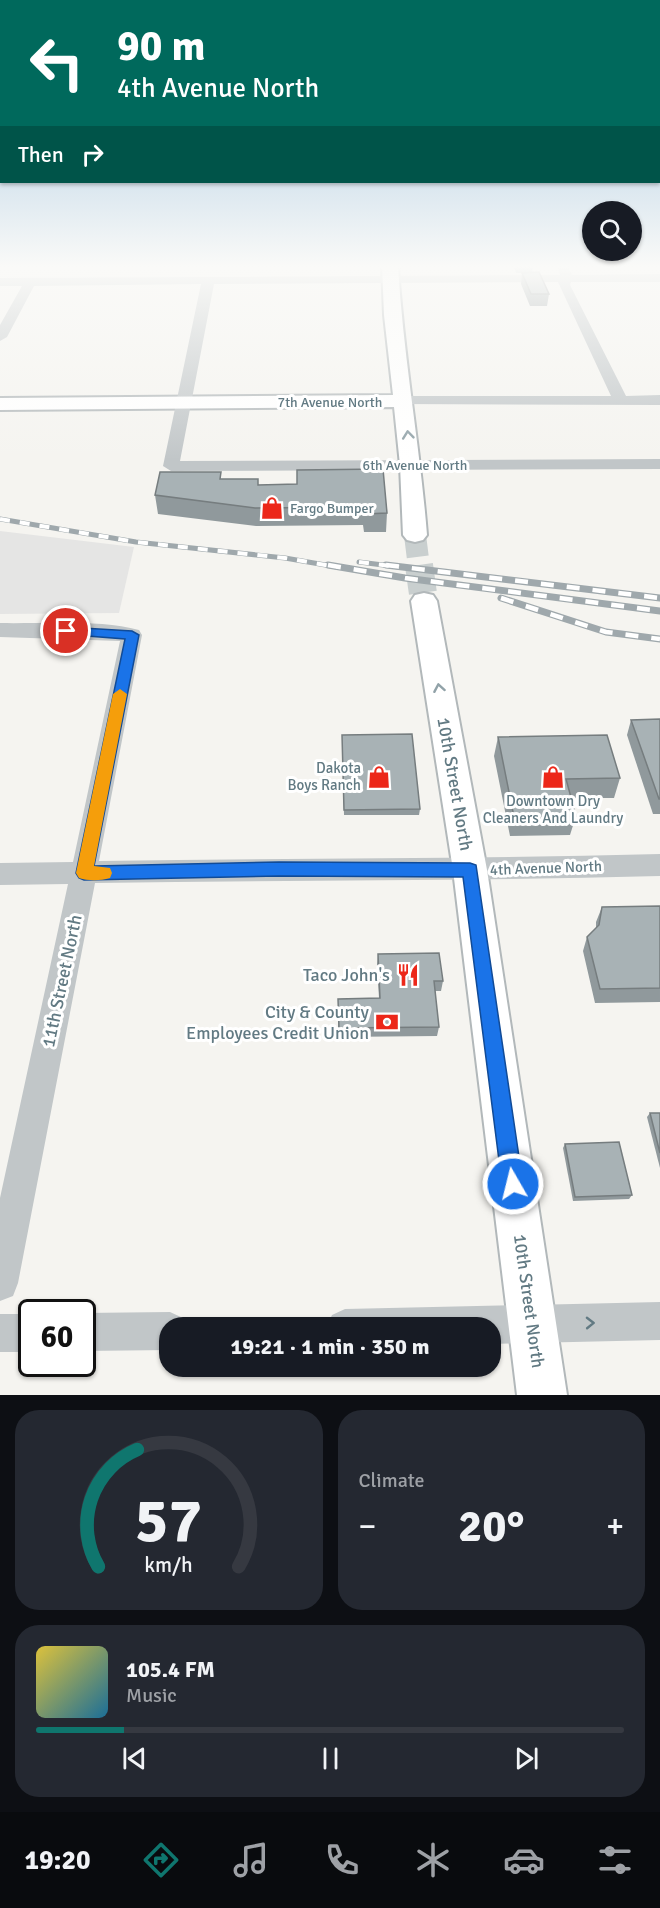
<!DOCTYPE html>
<html lang="en">
<head>
<meta charset="utf-8">
<style>
	:root { --surface:#171b24; --page:#242831; --text:#f1f3f6; --muted:#9ea1a6; --line:#363941; --accent:#0f766e }
	body { margin:0; font-family:Signika,sans-serif; background:var(--page); color:var(--text); height:100vh; display:flex; flex-direction:column; font-size:22px; white-space:nowrap }
	* { box-sizing:border-box; margin:0 }
	p { font-size:20px; color:var(--muted) }
	.icon { flex:none; width:33px; height:33px; fill:none; stroke:currentColor; stroke-width:2; stroke-linecap:round; stroke-linejoin:round }
	.map { position:relative; height:1395px; overflow:hidden }
	.panel { display:flex; flex-direction:column; gap:15px; padding:15px; background:#0d0f14; flex:1 }
	.panel>* { flex:none }
	.hud { position:absolute; left:0px; top:0px; width:660px; height:183px; box-shadow:0 2px 4px #0004; background:#00695c; color:#fff; overflow:hidden }
	.controls { position:absolute; left:582px; top:201px; display:grid; gap:12px }
	.controls a { display:grid; place-items:center; width:60px; height:60px; border-radius:50%; background:var(--surface); box-shadow:0 2px 4px #0004; font-size:30px }
	.speed { position:absolute; left:18px; top:1299px; display:flex; gap:12px; font-size:30px; font-weight:700; text-align:center }
	.speed>* { display:grid; place-content:center; width:78px; height:78px; border-radius:50%; background:var(--surface); box-shadow:0 2px 4px #0004; line-height:1 }
	.speed .limit { border:3px solid #111; border-radius:9px; background:#fff; color:#111 }
	.pin { position:absolute; display:grid; place-items:center; width:51px; height:51px; color:#fff; margin:-26px; border:3px solid #fff; border-radius:50%; box-shadow:0 2px 6px #0007 }
	.me { position:absolute; width:66px; margin:-33px; rotate:352deg; stroke-linejoin:round; filter:drop-shadow(0 0 4px #0008) }
	.turn { display:flex; align-items:center; gap:21px; height:126px; padding:0 18px; font-size:27px }
	.turn .icon { width:78px; height:78px; stroke-width:2.5 }
	.turn b { display:block; font-size:42px; line-height:51px }
	.then { display:flex; align-items:center; height:57px; padding:0 18px; background:#0003; gap:12px; font-size:22px }
	.big { font-size:45px; font-weight:700; line-height:1.1 }
	.panel .card { flex:1; display:flex; flex-direction:column; justify-content:center; gap:9px; min-width:0; padding:0 21px; border-radius:24px; background:var(--page) }
	.panel .dial { align-items:center; gap:0 }
	.dial svg { height:156px; overflow:visible; fill:none; stroke:var(--line); stroke-width:7; stroke-linecap:round; text-anchor:middle }
	.dial text { fill:var(--text); stroke:none }
	.song { display:flex; align-items:center; gap:18px }
	.cover { width:72px; height:72px; border-radius:9px; background:linear-gradient(135deg,hsl(50 70% 55%),hsl(200 70% 35%)) }
	.played { height:6px; border-radius:3px; background:linear-gradient(90deg,var(--accent) 15%,var(--line) 15%) }
	.keys { display:flex; justify-content:space-around; direction:ltr }
	.heat { display:flex; justify-content:space-between; align-items:center; font-size:33px; direction:ltr }
	.panel .tiles { flex:1; display:grid; gap:15px; grid-template-columns:1fr 1fr }
	.card:last-child { grid-column:span 2 }
	.trip { position:absolute; left:159px; top:1317px; width:342px; height:60px; border-radius:24px; background:var(--surface); box-shadow:0 2px 4px #0004; font-weight:700; line-height:60px; text-align:center }
	.tab-bar { display:flex; height:96px; justify-content:space-around; align-items:center; background:#090b0e; color:var(--muted) }
	.tab-bar .icon { width:42px; height:42px }
	.tab-bar .active { color:var(--accent) }
	.tab-bar b { font-size:27px; color:var(--text) }
	.map>svg:first-child { display:block }
	.built { fill:#e5e5e4 }
	.lines { fill:none; stroke-linecap:round; stroke-linejoin:round }
	.major-tunnel-far1 { stroke:#c9cfcf; stroke-width:22; stroke-dasharray:22 10; stroke-linecap:butt }
	.major-tunnel { stroke:#c9cfcf; stroke-width:28; stroke-dasharray:28 14; stroke-linecap:butt }
	.major-casing { stroke:#b2b8ba; stroke-width:4 }
	.minor { fill:#c1c6c8; fill-rule:evenodd }
	.major { fill:#fff; fill-rule:evenodd }
	.rail-far1-casing { stroke:#9fa8ac; stroke-width:5 }
	.rail-casing { stroke:#9fa8ac; stroke-width:7 }
	.rail-far1 { stroke:#fff; stroke-width:4; stroke-dasharray:10; stroke-linecap:butt }
	.rail { stroke:#fff; stroke-width:4.5; stroke-dasharray:13; stroke-linecap:butt }
	.wall { fill:#90999c }
	.building { fill:#a8b2b5; stroke:#767d7f; stroke-width:1.5 }
	.oneway { stroke:#91a2a8 }
	.oneway2 { stroke:#627a83 }
	.route { fill:#1a73e8; stroke:#114b97; stroke-width:1.5 }
	.slow { fill:#f59e0b }
	.labels { text-anchor:middle; stroke-width:6; stroke-linejoin:round; paint-order:stroke }
	.far-street-label { font-size:14px; fill:#627a83; stroke:#fff }
	.far-poi-label { font-size:14px; fill:#627a83; stroke:#fff; text-anchor:start }
	.poi-label { font-size:15px; fill:#627a83; stroke:#fff; text-anchor:end }
	.street-label { font-size:15px; fill:#627a83; stroke:#fff }
	.near-street-label { font-size:18px; fill:#627a83; stroke:#fff }
	.near-poi-label { font-size:18px; fill:#627a83; stroke:#fff; text-anchor:end }
</style>
</head>
<body>
<div class="map">
<svg width="660" height="1395" viewBox="0 0 660 1395">
	<rect width="100%" height="100%" fill="#f5f4f0"/>
	<!-- built -->
	<path class="built" d="M0,531L134,547L119,613L0,614Z"/>
	<g class="lines">
		<!-- major-tunnel-far1 -->
		<path class="major-tunnel-far1" d="M415,535L419,567"/>
		<!-- major-tunnel -->
		<path class="major-tunnel" d="M419,565L424,601"/>
		<!-- major casing -->
		<g class="major-casing">
			<g id="major">
				<path d="M382,265H398C403,356 420,445 427,535L423,540L415,542L407,540L403,535L400,465L394,407L0,410V398L393,395L384,315Z"/>
				<path d="M424,593L433,595L437,601L487,870L567,1395H517L453,870L411,601L415,595Z"/>
			</g>
		</g>
		<!-- minor -->
		<g class="minor">
			<path d="M557,265H567L572,275L660,274V282H571L570,285L626,396L660,395V405L398,404L395,401L403,396H611L558,282L214,284L180,461L660,459V469L171,471L163,466L201,284L34,286L7,337L0,341V325L22,286H0V278L560,275Z"/>
			<path d="M0,623C42,624 99,619 139,630L142,635L99,861C286,858 473,859 660,854V876C472,881 283,880 95,883L18,1283L13,1296L0,1301V1198L68,884L0,885V863L73,862L120,641L0,637Z"/>
			<path d="M660,1302V1340L490,1344V1328H326L332,1315L345,1309Z"/>
			<path d="M170,1312L183,1318L188,1328H170V1350L82,1351V1313Z"/>
			<rect x="0" y="1314" width="32" height="38"/>
		</g>
		<!-- major -->
		<use href="#major" class="major"/>
		<!-- rail-far1 casing -->
		<g class="rail-far1-casing">
			<g id="rail-far1">
				<path d="M0,519L136,542L285,558L337,567"/>
				<path d="M359,562L399,567"/>
			</g>
		</g>
		<!-- rail casing -->
		<g class="rail-casing">
			<g id="rail">
				<path d="M328,565L405,578L660,611"/>
				<path d="M386,565L660,598"/>
				<path d="M501,598L606,632L660,639"/>
			</g>
		</g>
		<!-- rail-far1 -->
		<use href="#rail-far1" class="rail-far1"/>
		<!-- rail -->
		<use href="#rail" class="rail"/>
	</g>
	<!-- wall -->
	<g class="wall">
		<path d="M513,265H533L532,273L549,294L547,306H530L521,284L522,273H516Z"/>
		<path d="M221,479H258V485L297,484L387,513L386,532H364L363,525L256,526L158,514L155,495Z"/>
		<path d="M660,719V814H653L627,735L631,720Z"/>
		<path d="M342,735L420,809L419,815H344Z"/>
		<path d="M498,737L620,778L614,798H571L576,816L570,835L510,836L494,756Z"/>
		<path d="M660,906V1002L595,1003L583,951L587,937L596,928V922L602,907Z"/>
		<path d="M378,954L443,981L441,991H435L439,1027L437,1036L338,1037V999L379,998L377,964Z"/>
		<path d="M650,1113H660V1168L647,1117Z"/>
		<path d="M565,1144L632,1195L629,1199L573,1201L563,1148Z"/>
	</g>
	<!-- building -->
	<g class="building">
		<path d="M539,272L549,294H531L522,273Z"/>
		<path d="M383,469L387,513L364,514V507L255,508L155,495L160,472H221L220,479H258V485L297,484V470Z"/>
		<path d="M660,719V799H659L631,720Z"/>
		<path d="M412,734L420,809L344,810L342,735Z"/>
		<path d="M607,735L620,778L566,779L576,816L514,817L498,737Z"/>
		<path d="M660,906V988L600,989L587,937L599,925L602,907Z"/>
		<path d="M439,953L443,981H434L439,1027L339,1028L338,999L380,998L378,954Z"/>
		<path d="M650,1113H660V1153Z"/>
		<path d="M619,1142L632,1195L575,1197L565,1144Z"/>
	</g>
	<!-- one-way arrows -->
	<defs><path id="oneway-chevron" d="M-2-3.5L2.5 0L-2 3.5" fill="none" stroke-width="1.6" stroke-linecap="round" stroke-linejoin="round" transform="scale(1.5)"/></defs>
	<g class="oneway">
		<use href="#oneway-chevron" transform="translate(408 435) rotate(-96)"/>
		<use href="#oneway-chevron" transform="translate(439 688) rotate(-100)"/>
	</g>
	<use class="oneway2" href="#oneway-chevron" transform="translate(590 1323) rotate(-1)"/>
	<!-- sky -->
	<linearGradient id="sky" x2="0" y2="1"><stop stop-color="#94bcdc"/><stop offset="0.58" stop-color="#fafaf8"/><stop offset="1" stop-color="#fafaf8" stop-opacity="0"/></linearGradient>
	<rect width="660" height="460" fill="url(#sky)"/>
	<!-- route -->
	<path class="route" d="M66,627L132,631L139,635L94,866L279,862L470,863L476,865L523,1184L520,1191L513,1194L505,1191L502,1184L463,877L279,876L84,880L79,878L76,873L125,639L62,634L60,631L62,628Z"/>
	<!-- slow -->
	<path class="slow" d="M120,689L127,694L94,866L110,868L112,873L110,878C100,881 88,881 79,878L76,873L113,694Z"/>
	<!-- icons -->
	<defs>
		<g id="shop-bare" transform="scale(1.8)"><path d="M-5-2.5h2.3a2.7 3.5 0 0 1 5.4 0H5L5.5 6h-11ZM-1.5-2.5h3a1.5 2.3 0 0 0-3 0Z" fill="#ec2719" stroke="#fff" stroke-width="2.5" paint-order="stroke"/></g>
		<g id="restaurant-bare" transform="scale(1.8)"><path d="M-5-6h1v4h1v-4h1v4h1v-4h1v5L-1.5 .5V6h-2V.5L-5-1ZM5-6V6H3V1.5H1.5Q1.5-4 5-6Z" fill="#ec2719" stroke="#fff" stroke-width="2.5" paint-order="stroke"/></g>
		<g id="bank-bare" transform="scale(1.8)"><path d="M-6-4H6V4H-6ZM0-2.3a2.3 2.3 0 1 0 0 4.6a2.3 2.3 0 1 0 0-4.6Z" fill="#ec2719" stroke="#fff" stroke-width="2.5" paint-order="stroke"/></g>
	</defs>
	<g fill-rule="evenodd">
		<use href="#shop-bare" x="272" y="508"/>
		<use href="#shop-bare" x="379" y="777"/>
		<use href="#shop-bare" x="553" y="777"/>
		<use href="#restaurant-bare" x="408" y="975"/>
		<use href="#bank-bare" x="387" y="1022"/>
	</g>
	<g class="labels">
		<!-- far-street labels -->
		<g class="far-street-label">
			<text x="330" y="407">7th Avenue North</text>
			<text x="415" y="470">6th Avenue North</text>
		</g>
		<!-- far-poi labels -->
		<g class="far-poi-label">
			<text x="290" y="513">Fargo Bumper</text>
		</g>
		<!-- poi labels -->
		<g class="poi-label">
			<text x="361" y="773">Dakota<tspan x="361" dy="17">Boys Ranch</tspan></text>
			<text x="553" y="806" text-anchor="middle">Downtown Dry<tspan x="553" dy="17">Cleaners And Laundry</tspan></text>
		</g>
		<!-- street labels -->
		<g class="street-label">
			<text transform="translate(546 868) rotate(-2)" y="5">4th Avenue North</text>
		</g>
		<!-- near-street labels -->
		<g class="near-street-label">
			<text transform="translate(455 784) rotate(80)" y="6">10th Street North</text>
			<text transform="translate(62 981) rotate(-78)" y="6">11th Street North</text>
			<text transform="translate(529 1301) rotate(82)" y="6">10th Street North</text>
		</g>
		<!-- near-poi labels -->
		<g class="near-poi-label">
			<text x="390" y="981">Taco John's</text>
			<text x="369" y="1018">City &amp; County<tspan x="369" dy="21">Employees Credit Union</tspan></text>
		</g>
	</g>
</svg>
<div class="controls">
<a><svg class="icon" aria-label="search" viewBox="0 0 24 24"><circle cx="10" cy="10" r="6"/><path d="M15 15l6 6"/></svg></a>
</div>
<div class="speed"><div class="limit">60</div></div>
<div class="pin" style="left:66px;top:631px;background:#d93025"><svg class="icon" aria-label="arrive" viewBox="0 0 24 24"><path d="M6 21V4h12l-3 4 3 4H6"/></svg></div>
<svg class="me" style="left:513px;top:1184px" viewBox="-20 -20 40 40"><circle r="17" fill="#1a73e8" stroke="#fff" stroke-width="3"/><path d="M0-11L8 9 0 5-8 9z" fill="#fff"/></svg>
<div class="trip">19:21 · 1 min · 350 m</div>
<div class="hud">
<div class="turn"><svg class="icon" aria-label="left" viewBox="0 0 24 24"><path d="M17 20v-9H6M10 6l-5 5 5 5"/></svg><div><b>90 m</b>4th Avenue North</div></div>
<div class="then">Then<svg class="icon" aria-label="right" viewBox="0 0 24 24"><path d="M7 20v-9h11M14 6l5 5-5 5"/></svg></div>
</div>
</div>
<section class="panel">
<div class="tiles">
<div class="card dial"><svg viewBox="0 0 100 80">
<path d="M14 69A42 42 0 1 1 86 69"/>
<path d="M14 69A42 42 0 0 1 34 9" stroke="#0f766e"/>
<text x="50" y="56" font-size="32" font-weight="700">57</text>
<text x="50" y="72" font-size="11">km/h</text>
</svg></div>
<div class="card"><p>Climate</p>
<div class="heat"><a>−</a><b class="big">20°</b><a>+</a></div>
</div>
<div class="card">
<div class="song"><i class="cover"></i><div><b>105.4 FM</b><p>Music</p></div></div>
<div class="played"></div>
<div class="keys"><svg class="icon" aria-label="previous" viewBox="0 0 24 24"><path d="M18 5L8 12l10 7zM5 5v14"/></svg><svg class="icon" aria-label="pause" viewBox="0 0 24 24"><path d="M8 5v14M16 5v14"/></svg><svg class="icon" aria-label="next" viewBox="0 0 24 24"><path d="M6 5l10 7-10 7zM19 5v14"/></svg></div>
</div>
</div>
</section>
<nav class="tab-bar">
<b>19:20</b>
<svg class="icon active" aria-label="directions" viewBox="0 0 24 24"><path d="M12 3l9 9-9 9-9-9zM9 14v-3h6M13 9l2 2-2 2"/></svg>
<svg class="icon" aria-label="music" viewBox="0 0 24 24"><path d="M9 18V5l10-2v13"/><circle cx="6" cy="18" r="3"/><circle cx="16" cy="16" r="3"/></svg>
<svg class="icon" aria-label="phone" viewBox="0 0 24 24"><path d="M5 4h4l2 5-3 2q2 4 5 5l2-3 5 2v4C11 20 4 13 5 4z"/></svg>
<svg class="icon" aria-label="climate" viewBox="0 0 24 24"><path d="M12 3v18M4 7l16 10M4 17L20 7"/></svg>
<svg class="icon" aria-label="car" viewBox="0 0 24 24"><path d="M5 17H2v-5l4-1 3-4h7l3 4 3 1v5h-3M9 17h6M6 11h13"/><circle cx="7" cy="17" r="2"/><circle cx="17" cy="17" r="2"/></svg>
<svg class="icon" aria-label="filters" viewBox="0 0 24 24"><path d="M4 7h16M4 17h16"/><circle cx="9" cy="7" r="2"/><circle cx="15" cy="17" r="2"/></svg>
</nav>
</body>
</html>
